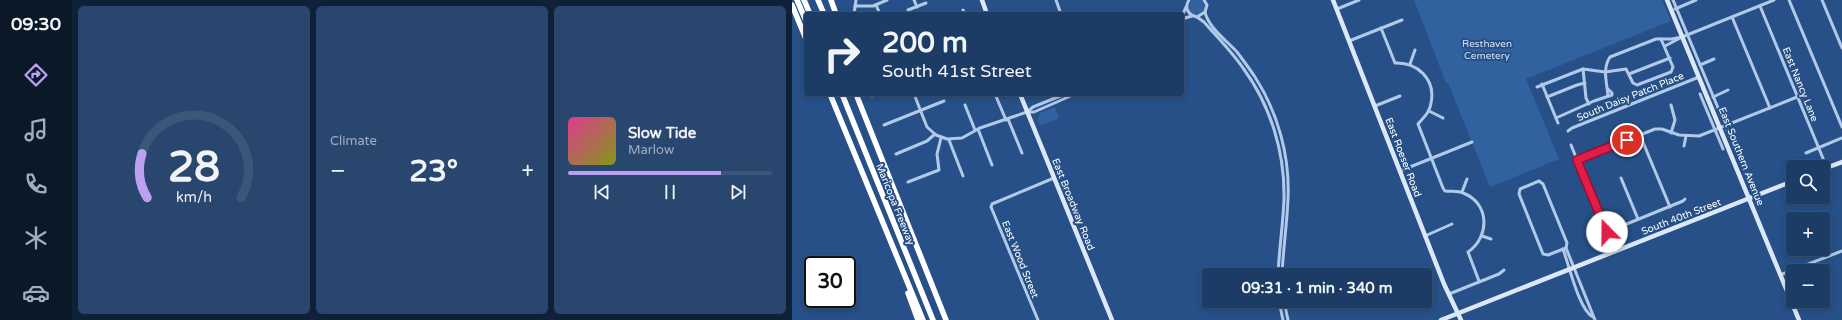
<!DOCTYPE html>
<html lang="en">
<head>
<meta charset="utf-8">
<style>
	:root { --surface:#1c3c65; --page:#29476e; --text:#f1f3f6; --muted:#a0adbf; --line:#3a5679; --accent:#bca0f2 }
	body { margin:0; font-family:"Varela Round",sans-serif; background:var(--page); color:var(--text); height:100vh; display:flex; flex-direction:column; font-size:15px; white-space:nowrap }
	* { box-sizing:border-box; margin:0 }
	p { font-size:13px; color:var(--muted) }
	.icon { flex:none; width:22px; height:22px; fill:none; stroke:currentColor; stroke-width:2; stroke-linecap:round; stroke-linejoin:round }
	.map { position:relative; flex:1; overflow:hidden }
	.side { display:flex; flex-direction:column; gap:6px; padding:6px; background:#0f2138; width:720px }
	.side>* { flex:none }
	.hud { position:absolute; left:12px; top:12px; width:380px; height:84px; border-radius:4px; box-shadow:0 2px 6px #0003,0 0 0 1px var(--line); background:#1c3c65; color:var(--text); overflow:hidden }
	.fabs { position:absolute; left:994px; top:160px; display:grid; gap:8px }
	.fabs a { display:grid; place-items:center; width:44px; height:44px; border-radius:4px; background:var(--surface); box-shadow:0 2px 6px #0003,0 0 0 1px var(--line); font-size:20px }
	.speed { position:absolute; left:12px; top:256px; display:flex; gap:8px; font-size:20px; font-weight:700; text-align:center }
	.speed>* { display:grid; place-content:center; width:52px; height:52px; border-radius:50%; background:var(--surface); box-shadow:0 2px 6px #0003,0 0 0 1px var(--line); line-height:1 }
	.speed .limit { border:2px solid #111; border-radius:6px; background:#fff; color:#111 }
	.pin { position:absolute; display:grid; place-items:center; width:34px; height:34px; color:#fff; margin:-17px; border:2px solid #fff; border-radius:50%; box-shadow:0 1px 4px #0007 }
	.me { position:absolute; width:44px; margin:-22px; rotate:338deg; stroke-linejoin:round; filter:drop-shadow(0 0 3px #0008) }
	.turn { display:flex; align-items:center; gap:14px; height:84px; padding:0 12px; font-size:18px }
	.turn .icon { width:52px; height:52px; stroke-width:2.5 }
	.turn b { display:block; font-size:28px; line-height:34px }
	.big { font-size:30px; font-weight:800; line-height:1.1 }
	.side .card { flex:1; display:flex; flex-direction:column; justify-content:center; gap:6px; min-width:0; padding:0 14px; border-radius:6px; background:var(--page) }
	.side .dial { align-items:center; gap:0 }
	.dial svg { height:104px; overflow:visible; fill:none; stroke:var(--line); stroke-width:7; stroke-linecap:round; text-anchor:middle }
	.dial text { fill:var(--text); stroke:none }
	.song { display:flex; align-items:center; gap:12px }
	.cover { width:48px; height:48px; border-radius:6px; background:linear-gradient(135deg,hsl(330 70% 55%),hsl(70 70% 35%)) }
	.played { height:4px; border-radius:2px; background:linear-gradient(90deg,var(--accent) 75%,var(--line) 75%) }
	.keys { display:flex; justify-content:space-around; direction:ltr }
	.heat { display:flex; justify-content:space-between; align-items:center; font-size:22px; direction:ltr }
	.side .tiles { flex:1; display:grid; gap:6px; grid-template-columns:repeat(3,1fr) }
	.trip { position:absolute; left:410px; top:268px; width:230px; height:40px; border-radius:4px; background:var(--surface); box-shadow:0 2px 6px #0003,0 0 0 1px var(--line); font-weight:800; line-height:40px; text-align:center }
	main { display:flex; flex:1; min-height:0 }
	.tab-bar { display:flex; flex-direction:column; width:72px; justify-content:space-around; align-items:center; background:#0b1828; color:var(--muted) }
	.tab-bar .icon { width:28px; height:28px }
	.tab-bar .current { color:var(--accent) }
	.tab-bar b { font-size:18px; color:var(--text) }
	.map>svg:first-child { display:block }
	.green { fill:#31619f }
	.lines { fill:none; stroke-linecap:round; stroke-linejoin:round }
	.street { stroke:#b2cae9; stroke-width:3 }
	.secondary { stroke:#dce8f7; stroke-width:4.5 }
	.highway { stroke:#fff; stroke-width:5.5 }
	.route-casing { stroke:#92132f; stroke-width:10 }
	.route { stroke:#e11d48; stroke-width:7 }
	.labels { text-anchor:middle; stroke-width:4; stroke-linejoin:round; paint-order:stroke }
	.park-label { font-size:10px; fill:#d5e4f7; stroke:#265087 }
	.street-label { font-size:10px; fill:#fff; stroke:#265087 }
</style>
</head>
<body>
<main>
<nav class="tab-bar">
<b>09:30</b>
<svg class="icon current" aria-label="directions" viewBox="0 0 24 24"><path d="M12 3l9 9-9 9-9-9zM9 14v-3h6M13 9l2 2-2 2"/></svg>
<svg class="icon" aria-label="music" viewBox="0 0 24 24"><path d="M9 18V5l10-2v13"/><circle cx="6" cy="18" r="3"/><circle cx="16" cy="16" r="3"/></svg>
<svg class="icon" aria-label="phone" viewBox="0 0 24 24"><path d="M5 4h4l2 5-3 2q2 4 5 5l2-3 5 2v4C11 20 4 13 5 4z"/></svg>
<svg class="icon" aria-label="climate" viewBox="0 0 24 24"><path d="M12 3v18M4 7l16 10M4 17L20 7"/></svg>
<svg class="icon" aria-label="car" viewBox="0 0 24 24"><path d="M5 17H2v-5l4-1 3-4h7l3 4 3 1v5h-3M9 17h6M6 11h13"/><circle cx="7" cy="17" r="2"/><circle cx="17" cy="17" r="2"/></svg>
</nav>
<section class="side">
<div class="tiles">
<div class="card dial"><svg viewBox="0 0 100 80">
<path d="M14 69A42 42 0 1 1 86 69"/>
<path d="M14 69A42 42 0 0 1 10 35" stroke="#bca0f2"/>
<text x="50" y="56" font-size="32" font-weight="700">28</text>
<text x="50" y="72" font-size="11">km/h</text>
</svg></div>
<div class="card"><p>Climate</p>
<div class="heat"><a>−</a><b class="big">23°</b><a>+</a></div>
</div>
<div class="card">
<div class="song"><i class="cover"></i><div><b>Slow Tide</b><p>Marlow</p></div></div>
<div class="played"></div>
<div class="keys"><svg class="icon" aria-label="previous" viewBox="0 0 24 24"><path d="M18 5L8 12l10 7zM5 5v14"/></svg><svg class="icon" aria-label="pause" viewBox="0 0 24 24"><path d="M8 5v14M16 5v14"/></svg><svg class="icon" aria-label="next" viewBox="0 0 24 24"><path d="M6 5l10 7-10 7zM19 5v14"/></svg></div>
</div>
</div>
</section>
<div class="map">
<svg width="1050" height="320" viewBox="0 0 1050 320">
	<rect width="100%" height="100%" fill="#265087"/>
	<!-- green -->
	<g class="green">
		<circle cx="405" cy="7" r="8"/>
		<path d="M622,0H870L879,21L734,79L767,159L698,187L656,83H654Z"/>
		<path d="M263,107L267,118L248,126L246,119L247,118L248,113Z"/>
	</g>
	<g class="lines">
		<!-- street -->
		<g class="street">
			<path d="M122,0L125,7"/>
			<path d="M264,0L269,14"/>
			<path d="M397,0C392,8 396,15 405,17L413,12L415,5L412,0"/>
			<path d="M881,0L939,139"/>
			<path d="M997,0L1050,127"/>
			<path d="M1030,0L1050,48"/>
			<path d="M84,5L88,14"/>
			<path d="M63,6H81L95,0"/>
			<path d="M968,6L1035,168"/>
			<path d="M545,9L567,0"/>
			<path d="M883,9L904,0"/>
			<path d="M116,10L134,3"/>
			<path d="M171,10L173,14"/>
			<path d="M413,12C416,27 435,41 445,52C451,60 457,68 463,77C486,113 498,156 496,199C495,224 491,250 490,275"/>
			<path d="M62,14L64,0"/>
			<path d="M390,16L394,7"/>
			<path d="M405,17L412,22C425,37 440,52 451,68C479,106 493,153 492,199C491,225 487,250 486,275"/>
			<path d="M940,17L978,108"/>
			<path d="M390,19L400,16"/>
			<path d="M589,28L603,63C625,62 644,79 639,103C638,112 632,117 626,124L651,188L653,191C659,192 665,190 671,193C698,203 698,237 676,252L687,281"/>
			<path d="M557,41L610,20"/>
			<path d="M873,46L890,37"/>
			<path d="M618,64L623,50"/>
			<path d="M908,65L922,59"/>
			<path d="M791,69L794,98L797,104"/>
			<path d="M837,74L878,58"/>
			<path d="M750,84L766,123"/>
			<path d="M745,87L791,69L813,72L834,69L841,83L845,85L879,72L881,67L869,39"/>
			<path d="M122,94L135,127L144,135L155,139L170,138L188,128L235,112H242L283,94"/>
			<path d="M203,94L214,120"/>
			<path d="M908,94L931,149"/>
			<path d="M80,96L84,94"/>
			<path d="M816,96C815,83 810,69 818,57L864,39H880L890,37L982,0"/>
			<path d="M755,97L785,85L793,83"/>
			<path d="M921,97L936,90"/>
			<path d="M173,105L183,130"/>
			<path d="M879,105L883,120L879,133"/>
			<path d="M583,106L608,96"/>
			<path d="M637,111L651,118"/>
			<path d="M235,112L241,107L273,94"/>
			<path d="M764,118L802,101L820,95V93L816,89"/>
			<path d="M216,119L230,153"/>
			<path d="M92,125L152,101"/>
			<path d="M186,129L200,165"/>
			<path d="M776,131L780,128L907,77"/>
			<path d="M848,135L878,207"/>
			<path d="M157,140L171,176"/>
			<path d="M779,145L823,252"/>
			<path d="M892,146L894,136"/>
			<path d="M1014,153L1050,138"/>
			<path d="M104,154L135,141L143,134"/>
			<path d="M785,160L863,129H870L887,135L907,136L1005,97"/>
			<path d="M608,171L680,142"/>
			<path d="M829,178L846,219"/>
			<path d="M747,181L751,184L775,243L774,248L756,255L751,254L727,194L728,189Z"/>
			<path d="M116,182L147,170L145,154L149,138"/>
			<path d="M670,192L675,179"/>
			<path d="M815,232L891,201L893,199"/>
			<path d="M633,236L660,224"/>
			<path d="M690,236L699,239"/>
			<path d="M774,248L803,320"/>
			<path d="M771,249C777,265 787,310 801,317"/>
			<path d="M988,275L1050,251"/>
			<path d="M657,294L707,274L712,270"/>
			<path d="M487,301L491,320"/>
			<path d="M492,301L496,320"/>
			<path d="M246,320L199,207L200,204L262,178"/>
		</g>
		<!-- secondary -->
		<g class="secondary">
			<path d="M190,0L195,14"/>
			<path d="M541,0L652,284L669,320"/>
			<path d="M875,0L1007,320"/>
			<path d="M228,94L320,320"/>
			<path d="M1031,169L1050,162"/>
			<path d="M649,320L1001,181"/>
		</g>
		<!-- highway -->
		<g class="highway">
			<path d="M5,0L14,21"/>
			<path d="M12,0L18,14"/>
			<path d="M26,0L32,14"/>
			<path d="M39,0L44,14"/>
			<path d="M0,5L14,39"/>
			<path d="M38,94L131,320"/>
			<path d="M50,94L141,320"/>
			<path d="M64,94L154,320"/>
			<path d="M116,293L126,320"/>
		</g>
	</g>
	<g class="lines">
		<!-- route casing -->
		<g class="route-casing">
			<path id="route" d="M815,232L785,160L835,140"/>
		</g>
		<!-- route -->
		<use href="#route" class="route"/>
	</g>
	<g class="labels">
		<!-- park labels -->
		<g class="park-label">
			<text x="695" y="47">Resthaven<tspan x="695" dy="12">Cemetery</tspan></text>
		</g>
		<!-- street labels -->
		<g class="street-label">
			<text transform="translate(1009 84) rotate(68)" y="4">East Nancy Lane</text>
			<text transform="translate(838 96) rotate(-22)" y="4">South Daisy Patch Place</text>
			<text transform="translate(950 156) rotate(68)" y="4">East Southern Avenue</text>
			<text transform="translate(612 157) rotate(69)" y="4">East Roeser Road</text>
			<text transform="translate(104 204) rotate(68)" y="4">Maricopa Freeway</text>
			<text transform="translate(282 204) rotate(68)" y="4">East Broadway Road</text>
			<text transform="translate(889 216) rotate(-21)" y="4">South 40th Street</text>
			<text transform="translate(229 259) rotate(68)" y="4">East Wood Street</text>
		</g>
	</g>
</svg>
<div class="fabs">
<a><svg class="icon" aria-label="search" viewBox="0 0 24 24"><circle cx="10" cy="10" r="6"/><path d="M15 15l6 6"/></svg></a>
<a>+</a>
<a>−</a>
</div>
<div class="speed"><div class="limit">30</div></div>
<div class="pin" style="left:835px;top:140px;background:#d93025"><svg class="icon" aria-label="arrive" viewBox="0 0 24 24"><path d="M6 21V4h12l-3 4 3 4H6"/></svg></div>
<svg class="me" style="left:815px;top:232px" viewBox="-20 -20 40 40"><circle r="19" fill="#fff"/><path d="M0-13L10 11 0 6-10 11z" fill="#e11d48"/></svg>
<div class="trip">09:31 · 1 min · 340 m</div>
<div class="hud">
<div class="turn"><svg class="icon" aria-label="right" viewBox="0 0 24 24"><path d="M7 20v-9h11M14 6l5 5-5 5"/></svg><div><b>200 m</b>South 41st Street</div></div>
</div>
</div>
</main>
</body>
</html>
